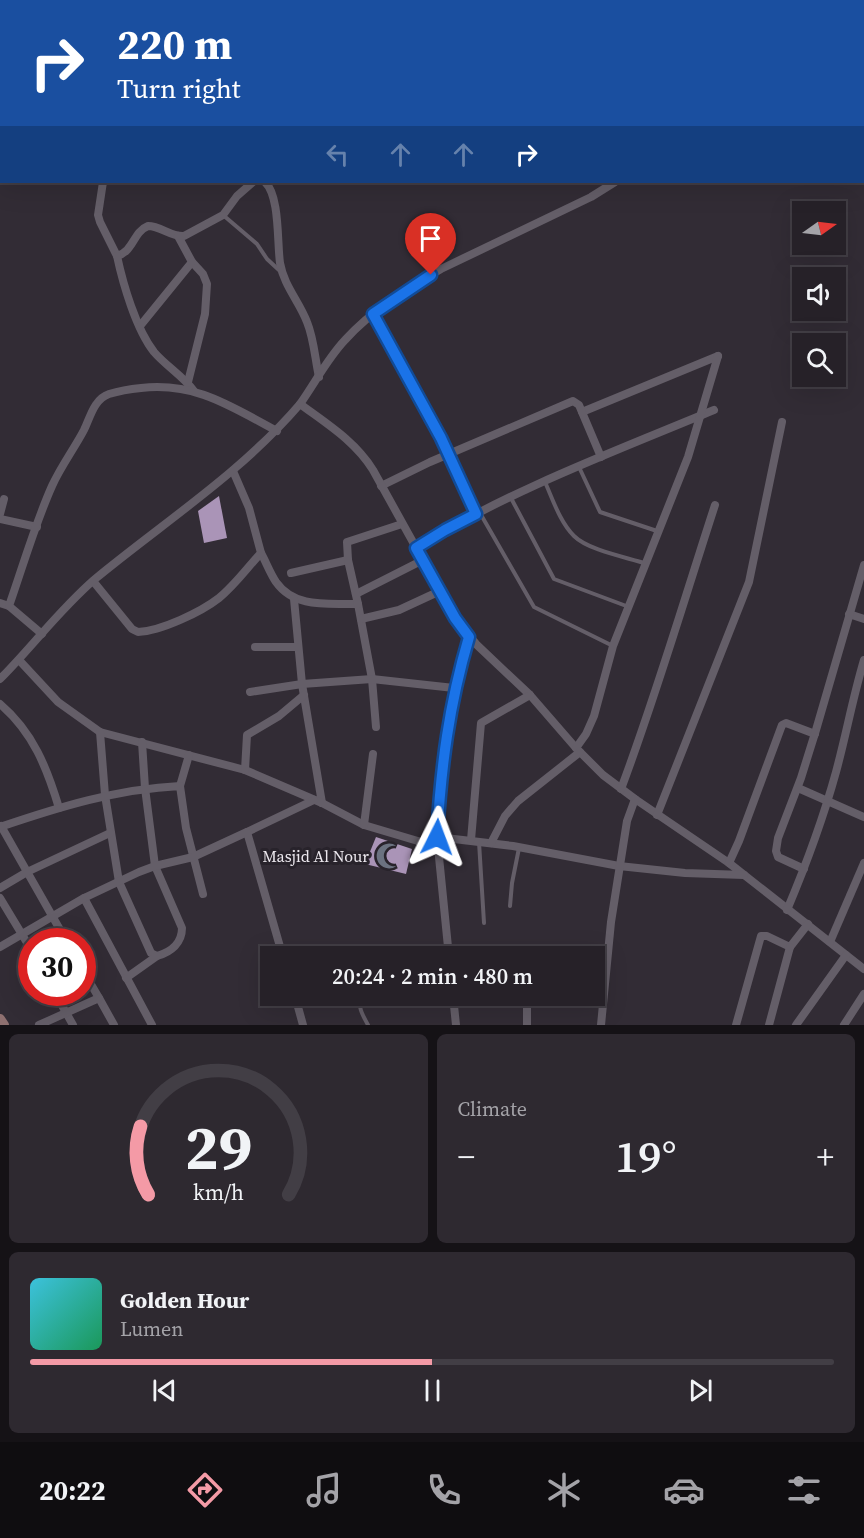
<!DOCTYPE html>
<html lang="en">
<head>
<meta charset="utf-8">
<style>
	:root { --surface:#262128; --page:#2e2930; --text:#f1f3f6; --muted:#a4a3a8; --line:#423e45; --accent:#f49aa6 }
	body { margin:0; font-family:"Source Serif 4",serif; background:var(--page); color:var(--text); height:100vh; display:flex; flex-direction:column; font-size:22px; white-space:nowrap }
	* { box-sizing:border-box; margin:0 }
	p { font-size:20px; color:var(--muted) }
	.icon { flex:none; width:33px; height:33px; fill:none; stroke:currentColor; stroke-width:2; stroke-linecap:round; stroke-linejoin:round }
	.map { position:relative; height:1025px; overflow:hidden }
	.details { display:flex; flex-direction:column; gap:9px; padding:9px; background:#151216; flex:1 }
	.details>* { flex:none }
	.guide { position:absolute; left:0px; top:0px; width:864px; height:183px; box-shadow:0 6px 24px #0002,0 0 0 2px var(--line); background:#1a4fa0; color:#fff; overflow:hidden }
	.needle { width:39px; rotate:76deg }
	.controls { position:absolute; left:792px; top:201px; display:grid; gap:12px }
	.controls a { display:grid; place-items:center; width:54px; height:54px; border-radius:0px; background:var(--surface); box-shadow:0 6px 24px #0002,0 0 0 2px var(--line); font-size:30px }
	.speed { position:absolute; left:18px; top:928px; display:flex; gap:12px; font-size:30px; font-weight:700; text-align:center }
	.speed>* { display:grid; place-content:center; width:78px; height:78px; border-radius:50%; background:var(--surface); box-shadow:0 6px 24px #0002,0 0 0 2px var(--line); line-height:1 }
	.speed .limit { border:9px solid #d22; background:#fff; color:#111 }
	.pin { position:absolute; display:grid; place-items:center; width:51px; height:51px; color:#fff; margin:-62px -26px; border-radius:50% 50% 50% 0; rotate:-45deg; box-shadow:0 0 6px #0007 }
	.pin .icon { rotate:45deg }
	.me { position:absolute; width:66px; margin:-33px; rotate:3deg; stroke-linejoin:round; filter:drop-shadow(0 0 4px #0008) }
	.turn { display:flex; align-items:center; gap:21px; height:126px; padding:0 18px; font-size:27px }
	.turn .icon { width:78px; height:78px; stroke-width:2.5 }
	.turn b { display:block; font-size:42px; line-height:51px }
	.lanes { display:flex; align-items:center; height:57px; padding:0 18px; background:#0003; justify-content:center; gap:30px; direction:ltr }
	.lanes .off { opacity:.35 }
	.big { font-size:45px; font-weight:600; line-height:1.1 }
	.details .widget { flex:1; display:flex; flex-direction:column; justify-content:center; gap:9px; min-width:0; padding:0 21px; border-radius:9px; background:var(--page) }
	.details .dial { align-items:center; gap:0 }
	.dial svg { height:156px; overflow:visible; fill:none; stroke:var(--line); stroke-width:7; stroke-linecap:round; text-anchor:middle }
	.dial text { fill:var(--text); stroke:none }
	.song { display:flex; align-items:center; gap:18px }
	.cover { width:72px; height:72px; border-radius:9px; background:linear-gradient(135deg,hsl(190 70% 55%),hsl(150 70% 35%)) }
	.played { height:6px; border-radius:3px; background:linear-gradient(90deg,var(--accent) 50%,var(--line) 50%) }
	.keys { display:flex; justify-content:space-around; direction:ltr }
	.heat { display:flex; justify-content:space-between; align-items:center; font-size:33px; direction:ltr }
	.details .tiles { flex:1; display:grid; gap:9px; grid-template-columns:1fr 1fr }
	.widget:last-child { grid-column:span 2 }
	.trip { position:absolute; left:260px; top:946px; width:345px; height:60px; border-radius:0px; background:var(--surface); box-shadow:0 6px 24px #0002,0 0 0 2px var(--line); font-weight:600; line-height:60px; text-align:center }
	.menu { display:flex; height:96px; justify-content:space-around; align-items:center; background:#0f0d10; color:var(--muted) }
	.menu .icon { width:42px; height:42px }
	.menu .active { color:var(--accent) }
	.menu b { font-size:27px; color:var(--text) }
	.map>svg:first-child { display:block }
	.building { fill:#aa94b7 }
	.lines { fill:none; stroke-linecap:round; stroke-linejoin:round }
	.lane { stroke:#645e68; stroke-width:4 }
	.street { stroke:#645e68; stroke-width:8 }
	.secondary { stroke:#8e7070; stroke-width:10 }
	.route-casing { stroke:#114b97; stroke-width:15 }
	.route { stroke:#1a73e8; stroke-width:10 }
	.labels { text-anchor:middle; stroke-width:6; stroke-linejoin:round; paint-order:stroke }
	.poi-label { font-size:16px; fill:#ece8ee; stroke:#28232b; text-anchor:end }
</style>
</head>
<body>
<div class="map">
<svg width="864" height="1025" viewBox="0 0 864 1025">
	<rect width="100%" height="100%" fill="#322c35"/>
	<!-- building -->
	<g class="building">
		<path d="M219,496L227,538L204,543L198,511Z"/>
		<path d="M376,837L412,849L406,874L365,864Z"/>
	</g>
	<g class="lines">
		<!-- lane -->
		<g class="lane">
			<path d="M223,215L257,244L267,259L280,271"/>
			<path d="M579,467L600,512L657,531"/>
			<path d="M545,482C553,500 560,522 574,536C588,550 625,557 644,563"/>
			<path d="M511,498L554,579L629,607"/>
			<path d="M480,513L534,607L613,646"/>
			<path d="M479,842L484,923"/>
			<path d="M510,906L512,883L519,848"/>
			<path d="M365,996C355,1005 363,1015 368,1025"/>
		</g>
		<!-- street -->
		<g class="street">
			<path d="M727,2L728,0"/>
			<path d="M0,167L2,166"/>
			<path d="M103,182L98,215L100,222L117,256C134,251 133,232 148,226C161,226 171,237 184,236L223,215L237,196L253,182"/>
			<path d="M265,182C280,196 277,242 280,263C284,286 299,301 307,322C314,339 315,359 319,377"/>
			<path d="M178,236L192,262L203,274L207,284L205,314L188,382"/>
			<path d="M117,256C123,284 136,329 154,352C166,366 183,376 194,391"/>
			<path d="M373,314L416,390L450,454L476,514"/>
			<path d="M140,326L192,262"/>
			<path d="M300,404C315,383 327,359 345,340C371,311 408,288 441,269L591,197L615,182"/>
			<path d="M582,412L718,356"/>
			<path d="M381,486L430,462L573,401L579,405L601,457"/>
			<path d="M0,514L4,499"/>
			<path d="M0,519L37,527"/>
			<path d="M416,548C508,491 613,452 714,410"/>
			<path d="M261,553C266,562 270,573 276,582C295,609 329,603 358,604L372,679L376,727"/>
			<path d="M291,573L348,560"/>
			<path d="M93,581L132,629L138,632C161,631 201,612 219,598C235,585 247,568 261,553L249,508L233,471"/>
			<path d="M356,594L423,560"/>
			<path d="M294,599L302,684L322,803"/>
			<path d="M0,603L9,606"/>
			<path d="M358,604L348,560L347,542L402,524"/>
			<path d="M849,614L864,619"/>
			<path d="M361,619L399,610L440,591"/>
			<path d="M42,634L9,606C23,566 35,524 52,486C61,466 74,449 84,430C90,418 94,399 109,394C119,391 131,389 141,388C196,382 230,406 277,431"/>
			<path d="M255,647H297"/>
			<path d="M19,660L58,702L100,732L245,770L322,803L364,825L438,847"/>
			<path d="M0,679C32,647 60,609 95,579C164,522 241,473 300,404C327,424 355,441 373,470L455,618L477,645L530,695L576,748L603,775L635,799L729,863L864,969"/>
			<path d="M250,692L302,684L372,679L454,688"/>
			<path d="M0,704C33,732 47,768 59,808"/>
			<path d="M100,732L105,795L119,882L151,953L157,956C171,952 182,943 182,928L155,866L145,788L142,742"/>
			<path d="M576,748L586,734L594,716L613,646L688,457L718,356"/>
			<path d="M245,770L247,735L279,716L304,695"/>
			<path d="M180,786L189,755"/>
			<path d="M798,788L864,817"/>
			<path d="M621,789C656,696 684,600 715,505"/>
			<path d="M657,815L749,582L782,422"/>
			<path d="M364,825L373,754"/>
			<path d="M1,826L67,942"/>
			<path d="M0,827C59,807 117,789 180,786L186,828L203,894"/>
			<path d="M247,832L314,800"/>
			<path d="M437,837L513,846L619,866L685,873L744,875"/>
			<path d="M471,840L481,723L530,695"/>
			<path d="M491,843L505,816L518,801L580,752"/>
			<path d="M729,863L739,841L782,725L786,723L815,734"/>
			<path d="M804,869L778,857L776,851L778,838L801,778L816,730L864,565"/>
			<path d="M0,888L27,872L110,833"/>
			<path d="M0,898L32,951"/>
			<path d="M84,898L152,1025"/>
			<path d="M787,910C806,865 823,819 836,772C846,735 853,697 864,660"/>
			<path d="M830,942L864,863"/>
			<path d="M0,947L84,898L139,872L155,866L193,857L247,832L283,957"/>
			<path d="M449,957L437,837L440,787L454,688L469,637"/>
			<path d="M573,957L607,954"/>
			<path d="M82,969L99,998"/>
			<path d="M126,978L157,956"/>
			<path d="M55,993L73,1025"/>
			<path d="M295,996L303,1025"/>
			<path d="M453,996L456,1025"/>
			<path d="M527,996V1025"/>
			<path d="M39,1025L99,998L114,1025"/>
			<path d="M601,1025L611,922L627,821L635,799"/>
			<path d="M736,1025L761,936H767L790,947L808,924"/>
			<path d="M769,1025L790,947"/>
			<path d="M796,1025L846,955"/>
			<path d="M844,1025L864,994"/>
		</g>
		<!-- secondary -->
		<path class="secondary" d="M0,1019L4,1025"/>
	</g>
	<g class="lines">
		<!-- route casing -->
		<g class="route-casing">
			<path id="route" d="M431,275L373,314L441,438L476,514L445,530L416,548L455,618L469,637C449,705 441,766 437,837"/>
		</g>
		<!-- route -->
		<use href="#route" class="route"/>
	</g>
	<!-- icons -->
	<defs>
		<g id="mosque-bare" transform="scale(2.07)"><path d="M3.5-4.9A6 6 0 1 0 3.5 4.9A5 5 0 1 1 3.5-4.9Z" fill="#6b7280" stroke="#28232b" stroke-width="2.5" paint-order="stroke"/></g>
	</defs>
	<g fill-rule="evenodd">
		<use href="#mosque-bare" x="389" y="856"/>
	</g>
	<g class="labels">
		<!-- poi labels -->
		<g class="poi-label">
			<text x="369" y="862">Masjid Al Nour</text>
		</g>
	</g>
</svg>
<div class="controls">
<a><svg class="needle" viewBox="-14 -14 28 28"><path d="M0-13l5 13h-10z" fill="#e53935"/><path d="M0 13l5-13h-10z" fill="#a4a3a8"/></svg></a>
<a><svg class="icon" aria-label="sound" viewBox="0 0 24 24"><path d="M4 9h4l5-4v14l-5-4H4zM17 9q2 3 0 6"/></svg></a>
<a><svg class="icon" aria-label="search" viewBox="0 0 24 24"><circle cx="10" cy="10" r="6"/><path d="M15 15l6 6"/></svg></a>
</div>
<div class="speed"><div class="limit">30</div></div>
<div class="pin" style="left:431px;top:275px;background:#d93025"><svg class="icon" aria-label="arrive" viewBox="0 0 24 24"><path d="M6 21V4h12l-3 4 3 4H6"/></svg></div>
<svg class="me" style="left:437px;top:837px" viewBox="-20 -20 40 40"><path d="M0-17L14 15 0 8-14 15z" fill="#1a73e8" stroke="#fff" stroke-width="4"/></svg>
<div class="trip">20:24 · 2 min · 480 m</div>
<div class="guide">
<div class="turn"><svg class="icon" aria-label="right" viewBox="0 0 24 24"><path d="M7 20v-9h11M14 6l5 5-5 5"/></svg><div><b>220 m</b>Turn right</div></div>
<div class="lanes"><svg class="icon off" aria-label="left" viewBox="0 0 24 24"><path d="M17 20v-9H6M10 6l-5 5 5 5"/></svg><svg class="icon off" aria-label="ahead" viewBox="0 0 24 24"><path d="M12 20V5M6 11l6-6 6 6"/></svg><svg class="icon off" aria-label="ahead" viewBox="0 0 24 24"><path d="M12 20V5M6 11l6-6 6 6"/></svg><svg class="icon" aria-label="right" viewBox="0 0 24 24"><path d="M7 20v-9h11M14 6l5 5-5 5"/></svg></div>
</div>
</div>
<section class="details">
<div class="tiles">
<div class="widget dial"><svg viewBox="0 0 100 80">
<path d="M14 69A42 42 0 1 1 86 69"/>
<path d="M14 69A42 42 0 0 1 10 34" stroke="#f49aa6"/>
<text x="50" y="56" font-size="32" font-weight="700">29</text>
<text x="50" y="72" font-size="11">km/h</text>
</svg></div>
<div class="widget"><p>Climate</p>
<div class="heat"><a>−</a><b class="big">19°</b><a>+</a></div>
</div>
<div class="widget">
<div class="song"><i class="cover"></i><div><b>Golden Hour</b><p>Lumen</p></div></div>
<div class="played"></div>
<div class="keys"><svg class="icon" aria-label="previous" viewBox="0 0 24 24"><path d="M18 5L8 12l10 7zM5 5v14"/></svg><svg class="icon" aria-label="pause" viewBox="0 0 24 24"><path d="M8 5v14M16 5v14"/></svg><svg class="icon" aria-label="next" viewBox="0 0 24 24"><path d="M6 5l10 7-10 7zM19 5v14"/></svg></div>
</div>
</div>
</section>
<nav class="menu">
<b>20:22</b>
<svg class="icon active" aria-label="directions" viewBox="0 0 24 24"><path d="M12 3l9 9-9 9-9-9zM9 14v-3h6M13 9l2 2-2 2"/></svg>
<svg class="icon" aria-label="music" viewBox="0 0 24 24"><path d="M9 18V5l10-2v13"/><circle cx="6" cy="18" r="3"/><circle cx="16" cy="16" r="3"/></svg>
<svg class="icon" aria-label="phone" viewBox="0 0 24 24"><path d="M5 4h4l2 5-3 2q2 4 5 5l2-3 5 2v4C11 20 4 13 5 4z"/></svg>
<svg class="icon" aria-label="climate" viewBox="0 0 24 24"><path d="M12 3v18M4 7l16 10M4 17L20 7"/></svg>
<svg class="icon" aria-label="car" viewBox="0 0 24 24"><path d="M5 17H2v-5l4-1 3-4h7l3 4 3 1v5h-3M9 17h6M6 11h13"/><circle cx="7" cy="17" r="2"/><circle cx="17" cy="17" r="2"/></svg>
<svg class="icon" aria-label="filters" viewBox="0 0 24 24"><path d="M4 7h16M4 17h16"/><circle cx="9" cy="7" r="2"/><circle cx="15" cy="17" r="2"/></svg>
</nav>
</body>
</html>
